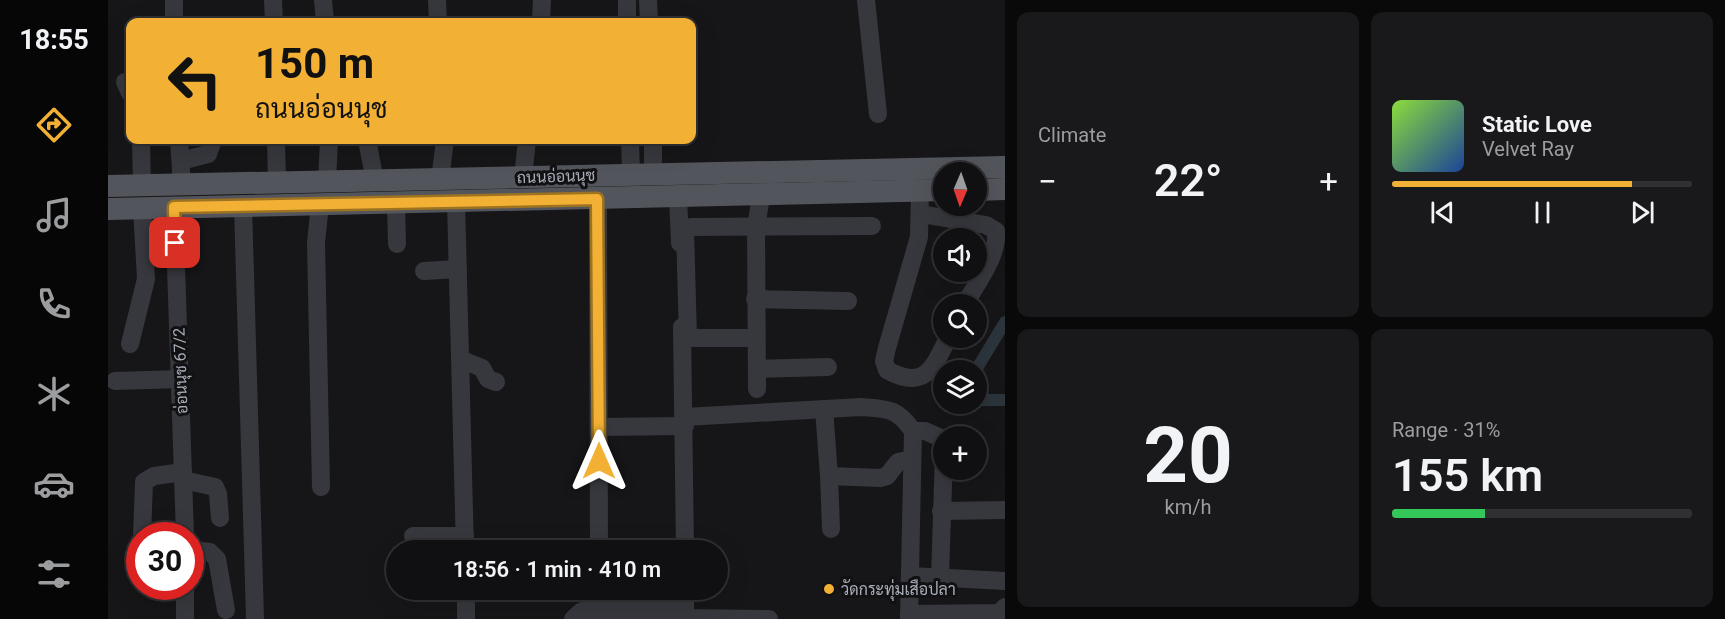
<!DOCTYPE html>
<html lang="en">
<head>
<meta charset="utf-8">
<style>
	:root { --surface:#101012; --page:#19191b; --text:#f1f3f6; --muted:#9c9d9f; --line:#303032; --accent:#f2b134 }
	body { margin:0; font-family:Roboto,Sarabun,sans-serif; background:var(--page); color:var(--text); height:100vh; display:flex; flex-direction:column; font-size:22px; white-space:nowrap }
	* { box-sizing:border-box; margin:0 }
	p { font-size:20px; color:var(--muted) }
	.icon { flex:none; width:33px; height:33px; fill:none; stroke:currentColor; stroke-width:2; stroke-linecap:round; stroke-linejoin:round }
	.map { position:relative; flex:1; overflow:hidden }
	.panel { display:flex; flex-direction:column; gap:12px; padding:12px; background:#09090a; width:720px }
	.panel>* { flex:none }
	.guide { position:absolute; left:18px; top:18px; width:570px; height:126px; border-radius:12px; box-shadow:0 6px 24px #0002,0 0 0 2px var(--line); background:#f2b134; color:#111; overflow:hidden }
	.needle { width:39px; rotate:182deg }
	.tools { position:absolute; left:825px; top:162px; display:grid; gap:12px }
	.tools a { display:grid; place-items:center; width:54px; height:54px; border-radius:50%; background:var(--surface); box-shadow:0 6px 24px #0002,0 0 0 2px var(--line); font-size:30px }
	.speed { position:absolute; left:18px; top:522px; display:flex; gap:12px; font-size:30px; font-weight:700; text-align:center }
	.speed>* { display:grid; place-content:center; width:78px; height:78px; border-radius:50%; background:var(--surface); box-shadow:0 6px 24px #0002,0 0 0 2px var(--line); line-height:1 }
	.speed .limit { border:9px solid #d22; background:#fff; color:#111 }
	.pin { position:absolute; display:grid; place-items:center; width:51px; height:51px; color:#fff; margin:-26px; border-radius:12px; box-shadow:0 3px 9px #0006 }
	.me { position:absolute; width:66px; margin:-33px; rotate:0deg; stroke-linejoin:round; filter:drop-shadow(0 0 4px #0008) }
	.turn { display:flex; align-items:center; gap:21px; height:126px; padding:0 30px; font-size:27px }
	.turn .icon { width:78px; height:78px; stroke-width:2.5 }
	.turn b { display:block; font-size:42px; line-height:51px }
	.big { font-size:45px; font-weight:600; line-height:1.1 }
	.panel .tile { flex:1; display:flex; flex-direction:column; justify-content:center; gap:9px; min-width:0; padding:0 21px; border-radius:12px; background:var(--page) }
	.panel .dial { align-items:center; gap:0 }
	.dial b { font-size:78px; line-height:1 }
	.song { display:flex; align-items:center; gap:18px }
	.cover { width:72px; height:72px; border-radius:9px; background:linear-gradient(135deg,hsl(90 70% 55%),hsl(220 70% 35%)) }
	.played { height:6px; border-radius:3px; background:linear-gradient(90deg,var(--accent) 80%,var(--line) 80%) }
	.keys { display:flex; justify-content:space-around; direction:ltr }
	.heat { display:flex; justify-content:space-between; align-items:center; font-size:33px; direction:ltr }
	.charge { height:9px; border-radius:4px; background:linear-gradient(90deg,#34c759 31%,var(--line) 0) }
	.panel .tiles { flex:1; display:grid; gap:12px; grid-template-columns:repeat(2,1fr) }
	.trip { position:absolute; left:278px; top:540px; width:342px; height:60px; border-radius:30px; background:var(--surface); box-shadow:0 6px 24px #0002,0 0 0 2px var(--line); font-weight:600; line-height:60px; text-align:center }
	main { display:flex; flex:1; min-height:0 }
	.dock { display:flex; flex-direction:column; width:108px; justify-content:space-around; align-items:center; background:#060607; color:var(--muted) }
	.dock .icon { width:42px; height:42px }
	.dock .selected { color:var(--accent) }
	.dock b { font-size:27px; color:var(--text) }
	.map>svg:first-child { display:block }
	.lines { fill:none; stroke-linecap:round; stroke-linejoin:round }
	.canal { stroke:#2c353c; stroke-width:12 }
	.minor { stroke:#37383d; stroke-width:18 }
	.major { stroke:#53555c; stroke-width:22 }
	.route-casing { stroke:#9d7322; stroke-width:15 }
	.route { stroke:#f2b134; stroke-width:10 }
	.poi-dot { fill:#f2b134; stroke:#111113; stroke-width:2 }
	.labels { text-anchor:middle; stroke-width:6; stroke-linejoin:round; paint-order:stroke }
	.street-label { font-size:16px; fill:#a8adb8; stroke:#111113 }
	.poi-label { font-size:16px; fill:#a8adb8; stroke:#111113; text-anchor:start }
</style>
</head>
<body>
<main>
<nav class="dock">
<b>18:55</b>
<svg class="icon selected" aria-label="directions" viewBox="0 0 24 24"><path d="M12 3l9 9-9 9-9-9zM9 14v-3h6M13 9l2 2-2 2"/></svg>
<svg class="icon" aria-label="music" viewBox="0 0 24 24"><path d="M9 18V5l10-2v13"/><circle cx="6" cy="18" r="3"/><circle cx="16" cy="16" r="3"/></svg>
<svg class="icon" aria-label="phone" viewBox="0 0 24 24"><path d="M5 4h4l2 5-3 2q2 4 5 5l2-3 5 2v4C11 20 4 13 5 4z"/></svg>
<svg class="icon" aria-label="climate" viewBox="0 0 24 24"><path d="M12 3v18M4 7l16 10M4 17L20 7"/></svg>
<svg class="icon" aria-label="car" viewBox="0 0 24 24"><path d="M5 17H2v-5l4-1 3-4h7l3 4 3 1v5h-3M9 17h6M6 11h13"/><circle cx="7" cy="17" r="2"/><circle cx="17" cy="17" r="2"/></svg>
<svg class="icon" aria-label="filters" viewBox="0 0 24 24"><path d="M4 7h16M4 17h16"/><circle cx="9" cy="7" r="2"/><circle cx="15" cy="17" r="2"/></svg>
</nav>
<div class="map">
<svg width="897" height="619" viewBox="0 0 897 619">
	<rect width="100%" height="100%" fill="#161618"/>
	<g class="lines">
		<!-- canal -->
		<g class="canal">
			<path d="M868,370L897,322"/>
			<path d="M868,400H897"/>
		</g>
		<!-- minor -->
		<g class="minor">
			<path d="M66,0V22"/>
			<path d="M165,0L166,22"/>
			<path d="M215,0L217,22"/>
			<path d="M329,0L330,22"/>
			<path d="M519,0V22"/>
			<path d="M540,0L541,22"/>
			<path d="M758,0L770,114"/>
			<path d="M433,22L434,0"/>
			<path d="M17,82L22,93"/>
			<path d="M33,140L34,186"/>
			<path d="M71,140L74,185"/>
			<path d="M168,140L169,182"/>
			<path d="M259,140L267,181"/>
			<path d="M522,140L523,174"/>
			<path d="M545,140V173"/>
			<path d="M73,161L100,154L105,140"/>
			<path d="M415,177L419,140"/>
			<path d="M332,180L337,140"/>
			<path d="M219,182L221,140"/>
			<path d="M812,191L811,237L779,348L776,361L779,370C817,391 825,368 840,338"/>
			<path d="M570,197L572,243"/>
			<path d="M490,199L491,550"/>
			<path d="M348,202L357,550"/>
			<path d="M212,204L208,243L213,487"/>
			<path d="M288,204L289,244"/>
			<path d="M135,206L147,619"/>
			<path d="M66,207L77,536"/>
			<path d="M813,214L878,225L888,231C891,255 868,284 857,304"/>
			<path d="M316,271L350,269"/>
			<path d="M647,299L740,301"/>
			<path d="M574,327L577,550"/>
			<path d="M648,338H580L577,229L583,227L764,226"/>
			<path d="M22,344L38,279L34,208"/>
			<path d="M352,359L374,368L380,379L388,382"/>
			<path d="M649,369L720,367"/>
			<path d="M7,381L72,379"/>
			<path d="M649,389L648,227L653,196"/>
			<path d="M716,409L721,476L772,478L779,476L790,462L804,459"/>
			<path d="M577,417L753,407C780,409 789,408 805,431L801,619"/>
			<path d="M491,427L577,426"/>
			<path d="M805,431H817L833,438L836,445"/>
			<path d="M721,476L723,529"/>
			<path d="M75,480L107,487L110,494L112,518"/>
			<path d="M833,511L897,510"/>
			<path d="M34,536L36,482L46,476L75,472"/>
			<path d="M305,536H357"/>
			<path d="M82,550L102,552L109,559L118,610"/>
			<path d="M802,576L897,581"/>
			<path d="M832,578L836,453"/>
			<path d="M77,586V619"/>
			<path d="M358,590V619"/>
			<path d="M801,614L891,613L897,607"/>
			<path d="M577,618L661,619"/>
			<path d="M465,619L474,611L496,610L577,611"/>
			<path d="M577,619V590"/>
		</g>
		<!-- major -->
		<g class="major">
			<path d="M0,186L897,167"/>
			<path d="M868,190L897,189"/>
			<path d="M0,209L836,190"/>
		</g>
	</g>
	<g class="lines">
		<!-- route casing -->
		<g class="route-casing">
			<path id="route" d="M67,243L66,207L489,199L491,461"/>
		</g>
		<!-- route -->
		<use href="#route" class="route"/>
	</g>
	<!-- markers -->
	<circle class="poi-dot" cx="721" cy="589" r="6"/>
	<g class="labels">
		<!-- street labels -->
		<g class="street-label">
			<text transform="translate(448 176) rotate(-2)" y="6">ถนนอ่อนนุช</text>
			<text transform="translate(72 371) rotate(-92)" y="6">อ่อนนุช 67/2</text>
		</g>
		<!-- poi labels -->
		<g class="poi-label">
			<text x="733" y="595">วัดกระทุ่มเสือปลา</text>
		</g>
	</g>
</svg>
<div class="tools">
<a><svg class="needle" viewBox="-14 -14 28 28"><path d="M0-13l5 13h-10z" fill="#e53935"/><path d="M0 13l5-13h-10z" fill="#9c9d9f"/></svg></a>
<a><svg class="icon" aria-label="sound" viewBox="0 0 24 24"><path d="M4 9h4l5-4v14l-5-4H4zM17 9q2 3 0 6"/></svg></a>
<a><svg class="icon" aria-label="search" viewBox="0 0 24 24"><circle cx="10" cy="10" r="6"/><path d="M15 15l6 6"/></svg></a>
<a><svg class="icon" aria-label="layers" viewBox="0 0 24 24"><path d="M12 4l9 5-9 5-9-5zM3 14l9 5 9-5"/></svg></a>
<a>+</a>
</div>
<div class="speed"><div class="limit">30</div></div>
<div class="pin" style="left:67px;top:243px;background:#d93025"><svg class="icon" aria-label="arrive" viewBox="0 0 24 24"><path d="M6 21V4h12l-3 4 3 4H6"/></svg></div>
<svg class="me" style="left:491px;top:461px" viewBox="-20 -20 40 40"><path d="M0-17L14 15 0 8-14 15z" fill="#f2b134" stroke="#fff" stroke-width="4"/></svg>
<div class="trip">18:56 · 1 min · 410 m</div>
<div class="guide">
<div class="turn"><svg class="icon" aria-label="left" viewBox="0 0 24 24"><path d="M17 20v-9H6M10 6l-5 5 5 5"/></svg><div><b>150 m</b>ถนนอ่อนนุช</div></div>
</div>
</div>
<section class="panel">
<div class="tiles">
<div class="tile"><p>Climate</p>
<div class="heat"><a>−</a><b class="big">22°</b><a>+</a></div>
</div>
<div class="tile">
<div class="song"><i class="cover"></i><div><b>Static Love</b><p>Velvet Ray</p></div></div>
<div class="played"></div>
<div class="keys"><svg class="icon" aria-label="previous" viewBox="0 0 24 24"><path d="M18 5L8 12l10 7zM5 5v14"/></svg><svg class="icon" aria-label="pause" viewBox="0 0 24 24"><path d="M8 5v14M16 5v14"/></svg><svg class="icon" aria-label="next" viewBox="0 0 24 24"><path d="M6 5l10 7-10 7zM19 5v14"/></svg></div>
</div>
<div class="tile dial"><b>20</b><p>km/h</p></div>
<div class="tile"><p>Range · 31%</p><b class="big">155 km</b><div class="charge"></div></div>
</div>
</section>
</main>
</body>
</html>
